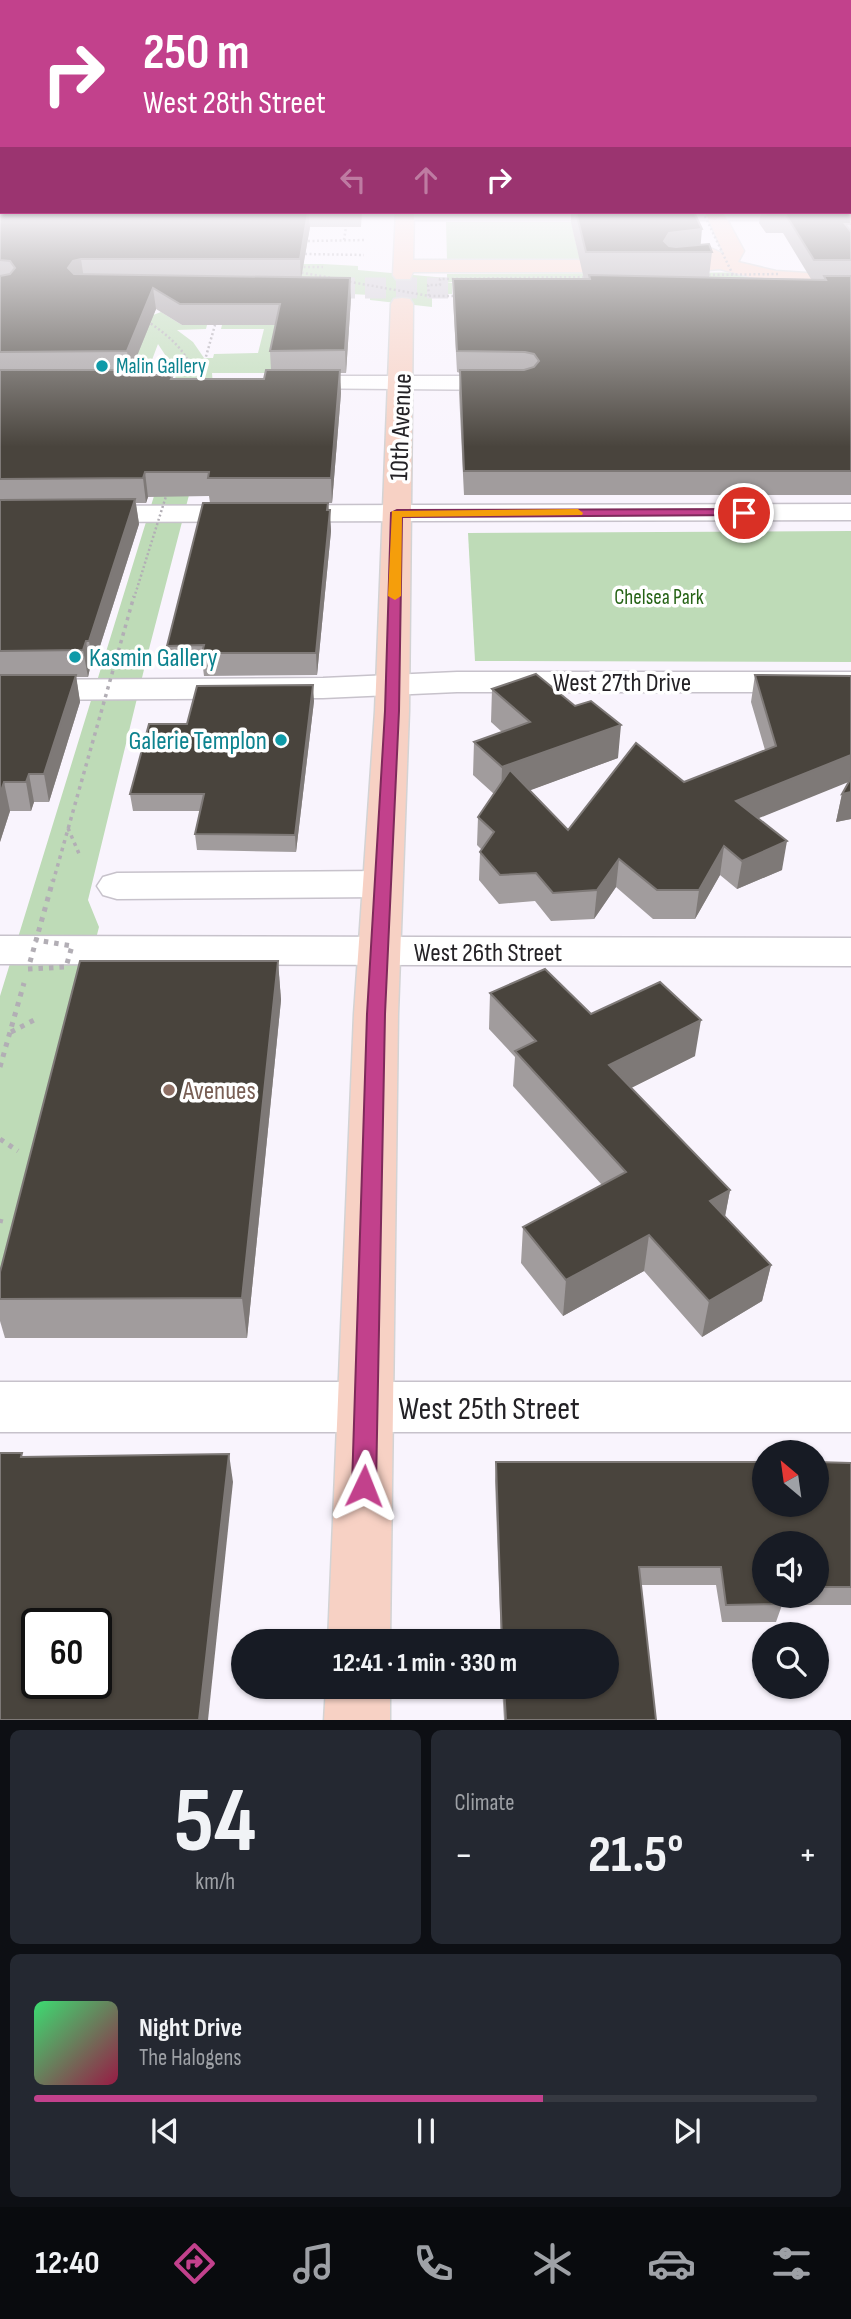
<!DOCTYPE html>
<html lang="en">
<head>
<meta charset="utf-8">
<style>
	:root { --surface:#171b24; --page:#242831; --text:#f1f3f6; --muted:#9ea1a6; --line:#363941; --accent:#c2418c }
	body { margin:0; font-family:"Sofia Sans Condensed",sans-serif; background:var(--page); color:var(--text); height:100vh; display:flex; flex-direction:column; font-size:26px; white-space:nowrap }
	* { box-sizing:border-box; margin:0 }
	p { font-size:23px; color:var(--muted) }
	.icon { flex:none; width:38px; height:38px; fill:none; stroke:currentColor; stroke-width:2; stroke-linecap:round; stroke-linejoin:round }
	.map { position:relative; height:1720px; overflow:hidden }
	.details { display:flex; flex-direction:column; gap:10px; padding:10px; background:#0d0f14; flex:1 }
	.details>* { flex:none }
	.top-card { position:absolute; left:0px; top:0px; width:852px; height:214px; box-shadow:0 2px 5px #0004; background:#c2418c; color:#fff; overflow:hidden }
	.needle { width:46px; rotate:331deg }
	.buttons { position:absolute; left:752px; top:1440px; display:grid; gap:14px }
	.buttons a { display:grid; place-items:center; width:77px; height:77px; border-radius:50%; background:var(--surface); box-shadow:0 2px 5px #0004; font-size:35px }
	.speed { position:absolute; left:21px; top:1608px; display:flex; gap:14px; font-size:35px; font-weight:700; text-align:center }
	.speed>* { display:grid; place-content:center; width:91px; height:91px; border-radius:50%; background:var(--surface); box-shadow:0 2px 5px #0004; line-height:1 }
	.speed .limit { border:4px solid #111; border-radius:10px; background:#fff; color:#111 }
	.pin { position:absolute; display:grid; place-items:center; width:60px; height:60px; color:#fff; margin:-30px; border:4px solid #fff; border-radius:50%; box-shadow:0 2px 7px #0007 }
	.me { position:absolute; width:77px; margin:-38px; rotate:2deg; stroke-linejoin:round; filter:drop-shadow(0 0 5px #0008) }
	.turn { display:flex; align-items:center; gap:24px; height:147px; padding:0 28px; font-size:32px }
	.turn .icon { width:91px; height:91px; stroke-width:2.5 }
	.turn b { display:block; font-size:49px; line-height:60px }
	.lanes { display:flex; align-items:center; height:66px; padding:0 28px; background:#0003; justify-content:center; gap:35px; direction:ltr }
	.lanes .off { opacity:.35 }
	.big { font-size:52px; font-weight:700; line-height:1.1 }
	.details .tile { flex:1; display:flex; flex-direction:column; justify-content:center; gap:10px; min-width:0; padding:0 24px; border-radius:10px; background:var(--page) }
	.details .dial { align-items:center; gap:0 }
	.dial b { font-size:91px; line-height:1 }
	.song { display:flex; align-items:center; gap:21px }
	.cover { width:84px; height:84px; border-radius:10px; background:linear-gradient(135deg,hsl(140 70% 55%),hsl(340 70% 35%)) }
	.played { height:7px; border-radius:4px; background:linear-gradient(90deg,var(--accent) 65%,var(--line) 65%) }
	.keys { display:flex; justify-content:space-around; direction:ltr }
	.heat { display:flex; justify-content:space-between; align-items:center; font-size:38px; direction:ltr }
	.details .tiles { flex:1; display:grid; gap:10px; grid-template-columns:1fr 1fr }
	.tile:last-child { grid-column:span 2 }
	.trip { position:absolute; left:231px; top:1629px; width:388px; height:70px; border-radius:35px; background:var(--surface); box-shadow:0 2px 5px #0004; font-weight:700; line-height:70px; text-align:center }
	.dock { display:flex; height:112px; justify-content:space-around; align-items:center; background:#090b0e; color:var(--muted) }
	.dock .icon { width:49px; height:49px }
	.dock .selected { color:var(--accent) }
	.dock b { font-size:32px; color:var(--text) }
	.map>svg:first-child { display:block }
	.green { fill:#bedbb7 }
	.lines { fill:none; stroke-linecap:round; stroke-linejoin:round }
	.major-tunnel { stroke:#cecad2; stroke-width:21; stroke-dasharray:21 10; stroke-linecap:butt }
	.minor-casing { stroke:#c7c2cb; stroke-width:3 }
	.major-casing { stroke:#d3d3d4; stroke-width:3 }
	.highway-casing { stroke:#d3d3d4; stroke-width:3 }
	.path-far2 { stroke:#b2aeb5; stroke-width:2.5; stroke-dasharray:2 2.5; stroke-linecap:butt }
	.path-far1 { stroke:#b2aeb5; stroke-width:3.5; stroke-dasharray:3.5 4.5; stroke-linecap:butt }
	.path { stroke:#b2aeb5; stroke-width:5; stroke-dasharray:4.5 6; stroke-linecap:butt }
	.minor { fill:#fff; fill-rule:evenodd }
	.major { fill:#f7d1c4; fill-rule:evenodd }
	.highway { fill:#f2b29d; fill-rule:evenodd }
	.path-bridge-far2 { stroke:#b2aeb5; stroke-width:2.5; stroke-dasharray:2 2.5; stroke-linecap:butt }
	.path-bridge-far1 { stroke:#b2aeb5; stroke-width:3.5; stroke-dasharray:3.5 4.5; stroke-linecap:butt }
	.path-bridge { stroke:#b2aeb5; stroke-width:5; stroke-dasharray:4.5 6; stroke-linecap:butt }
	.wall { fill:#a19c9d; fill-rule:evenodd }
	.shaded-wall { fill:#7e7977 }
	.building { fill:#49443d; stroke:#7e7977; stroke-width:2; fill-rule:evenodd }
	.route { fill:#c2418c; stroke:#7e2a5b; stroke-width:2 }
	.slow { fill:#f59e0b }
	.culture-dot { fill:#0f9aa8; stroke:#fff; stroke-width:2.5 }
	.education-dot { fill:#8d6e63; stroke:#fff; stroke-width:2.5 }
	.labels { text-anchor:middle; stroke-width:7; stroke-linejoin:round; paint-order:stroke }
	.far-culture-label { font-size:21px; fill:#0d838f; stroke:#fff; text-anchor:start }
	.far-park-label { font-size:21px; fill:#266316; stroke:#fff }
	.street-label { font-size:26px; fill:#242226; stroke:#fff }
	.culture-label { font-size:26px; fill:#0d838f; stroke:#fff; text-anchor:start }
	.education-label { font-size:26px; fill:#785e54; stroke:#fff; text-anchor:start }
	.near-street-label { font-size:32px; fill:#242226; stroke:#fff }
</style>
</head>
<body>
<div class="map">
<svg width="851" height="1721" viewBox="0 0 851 1721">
	<rect width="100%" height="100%" fill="#f9f4fd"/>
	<!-- green -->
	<g class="green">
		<path d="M446,222H571L578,252L654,259H447Z"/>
		<path d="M0,264H323L358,266V270L447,278V274L789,272L793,279L446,282L452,283V294H432V307L370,300V295L351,294L284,273H159L153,315L161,312L182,325H207L206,329L177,330L193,342L204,358H213L214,354L258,353L264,329H221L222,325H282L272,373H212L214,399L149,649L88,900L99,927L0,1313V996L154,496L177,403L175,370L158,344L147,373H130Z"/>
		<path d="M851,531V662L475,661L468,533Z"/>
	</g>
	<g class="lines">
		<!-- major-tunnel -->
		<path class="major-tunnel" d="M334,288H452"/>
		<!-- minor casing -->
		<g class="minor-casing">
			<g id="minor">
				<path d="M851,208V220H405L396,214L397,212H850Z"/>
				<path d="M290,376H510L518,378L522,383L518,388L510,390L282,388L278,383L282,378Z"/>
				<path d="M851,504V520L0,522V506Z"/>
				<path d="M457,672H851V692H457L323,698L0,700V680L323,678Z"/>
				<path d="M382,871L396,875L402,884L396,893L382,897L117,899L103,895L97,886L103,877L117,873Z"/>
				<path d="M0,936L851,938V966L0,964Z"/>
				<rect x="0" y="1382" width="851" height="50"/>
			</g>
		</g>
		<!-- major casing -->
		<g class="major-casing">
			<g id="major">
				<path d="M396,212H414L413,260H688L703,259L698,253L708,247L724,254L706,214L723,212L744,251L738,262L776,271L851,276V288L776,284L720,269L688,272H413L410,279H396L393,275Z"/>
				<path d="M402,298L410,299L413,304L409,711L398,1014L390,1642H328L354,1014L375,711L391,304L394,299Z"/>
				<path d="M326,1687H390V1721H324Z"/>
			</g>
		</g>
		<!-- highway casing -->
		<g class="highway-casing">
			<path id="highway" d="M704,212H723L724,214L715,220L708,218Z"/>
		</g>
		<!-- path-far2 -->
		<g class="path-far2">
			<path d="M344,240L346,227"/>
			<path d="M308,241L365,240"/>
			<path d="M305,254L364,255"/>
			<path d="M299,267H323"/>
			<path d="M429,296H458"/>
			<path d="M201,374L215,325"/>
		</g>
		<!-- path-far1 -->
		<path class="path-far1" d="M68,828L80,856"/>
		<!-- path -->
		<g class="path">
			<path d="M11,1032L38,1018"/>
			<path d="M0,1067L24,983"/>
			<path d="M0,1139L18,1151"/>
			<path d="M0,1223L1,1219"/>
		</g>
		<!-- minor -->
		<use href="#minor" class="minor"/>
		<!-- major -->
		<use href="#major" class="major"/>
		<!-- highway -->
		<use href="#highway" class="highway"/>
		<!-- path-bridge-far2 -->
		<g class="path-bridge-far2">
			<path d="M703,212L733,275"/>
			<path d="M297,272L333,278"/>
			<path d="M704,275L780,274"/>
			<path d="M345,281L429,296L428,285H440V279L587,277"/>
			<path d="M147,321C171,337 190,353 196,383"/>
			<path d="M134,598L167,493"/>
		</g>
		<!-- path-bridge-far1 -->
		<path class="path-bridge-far1" d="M53,882L134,596"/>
		<!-- path-bridge -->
		<g class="path-bridge">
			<path d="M30,962L53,880"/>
			<path d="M28,969L66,967L72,946L36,940"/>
		</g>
	</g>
	<!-- wall -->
	<g class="wall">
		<path d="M0,206L2,212H362L361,227H310L301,277L351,298L346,373H340L341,393L332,503H210L209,496L148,497L146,503H136L139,524L93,668H90L88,677H76L80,702L49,802H34L31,811H10L0,842ZM156,309L182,325H276L270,351L271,370L264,379H173L120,375V373H130Z"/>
		<path d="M851,206V495H464L459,393L460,373L457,372L453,299V279H584L571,223V212H576L701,245L712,252L709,277L811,279L783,233H766L759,223L761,212H850Z"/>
		<path d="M328,503L331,531L317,675L204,676L203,668H169L167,646Z"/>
		<path d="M755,675L851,676V819L836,822L842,794L849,781L758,818L782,870L737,889L720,875L695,919H653L616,887L594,919L551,921L535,901L499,904L479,880L480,852L482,850L477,845L478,817L494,794L473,775L474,742L502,732L491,722L492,689L618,758L530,790L568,830L684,782L765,750L751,702Z"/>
		<path d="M314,701L296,852L197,850L195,834L201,811H133L130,794L187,724Z"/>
		<path d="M278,961L281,1000L247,1338H5L0,1321V1272Z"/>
		<path d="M490,993L591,1014L695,1056L631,1088L730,1190L725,1217L771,1265L762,1301L702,1337L644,1271L563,1316L521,1263L523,1227L602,1185L513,1086L515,1057L489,1029Z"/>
		<path d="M496,1462L851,1463V1605H782L776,1622H722L716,1585H641L656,1720H504L502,1687H607V1642H501L495,1481ZM817,1544V1596H765Z"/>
	</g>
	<!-- shaded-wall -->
	<g class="shaded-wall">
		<path d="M308,212L310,227L301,279L300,259Z"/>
		<path d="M702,229L700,252H663L664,241L669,233Z"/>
		<path d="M81,259L84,279L76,281L68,268L73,261Z"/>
		<path d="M350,278L351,298L346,373L345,350Z"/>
		<path d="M153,288L156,309L130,373L127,351Z"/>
		<path d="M340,370L341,393L332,503L331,478Z"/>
		<path d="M145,472L148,497L146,503L143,478Z"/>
		<path d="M135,499L139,524L93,668L89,641Z"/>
		<path d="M328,503L329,520L330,510L331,531L317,675L316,653Z"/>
		<path d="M86,641L90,668L88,677L83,650Z"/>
		<path d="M76,675L80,702L49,802L44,774Z"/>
		<path d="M313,685L314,701L296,852L295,835Z"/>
		<path d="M621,725L618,758L501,801L502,767Z"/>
		<path d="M851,755V781L732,829L736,801Z"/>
		<path d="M29,774L34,802L31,811L26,782Z"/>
		<path d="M4,782L10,811L0,842V794Z"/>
		<path d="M851,792V819L836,822L842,794Z"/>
		<path d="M787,841L782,870L737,889L742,861Z"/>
		<path d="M724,846L720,875L695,919L699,890Z"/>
		<path d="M619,859L616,887L594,919L597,890Z"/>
		<path d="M278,961L281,1000L247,1338L242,1298Z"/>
		<path d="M701,1020L695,1056L605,1101L609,1065Z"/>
		<path d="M730,1190L723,1226L710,1201Z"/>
		<path d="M649,1235L644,1271L563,1316L566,1280Z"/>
		<path d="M771,1265L762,1301L702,1337L709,1301Z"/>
		<path d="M229,1454L233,1482L208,1720H199Z"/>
	</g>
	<!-- building -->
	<g class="building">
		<path d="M0,206H2V212H308L300,259H81L73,261L68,268L74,274L350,278L345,350L270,351L280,304H180L153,288L127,351L0,352V276L10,274L15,268L10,261L0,260Z"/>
		<path d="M850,206L851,224H845L851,232V260H814L786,215H768L766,212H850Z"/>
		<path d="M576,212H694L702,229L669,233L664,241L669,246L676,247L709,244L712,252H586Z"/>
		<path d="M589,275L826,280L824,276H851V471H464L460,370H524L534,367L539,361L534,354L525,352L457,351L453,279H590Z"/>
		<path d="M0,370H120L117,375H173L171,379H264L266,370H340L331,478H208L209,472H145L143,478L0,479Z"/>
		<path d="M135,499L89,641H86L83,650L0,651V500Z"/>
		<path d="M203,503H328L327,510H330L316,653H202L204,645L167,646Z"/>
		<path d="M536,674L575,706L591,701L621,725L502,767L474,742L530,722L492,689Z"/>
		<path d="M0,675H76L44,774H29L26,782H4L0,794Z"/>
		<path d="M755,675L851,676V755L736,801L787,841L742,861L724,846L699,890H657L619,859L597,890L553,893L536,873L500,875L480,852L494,832L478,817L510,770L568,830L636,743L684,782L776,746Z"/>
		<path d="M313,685L295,835L195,834L204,794H130L149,724H187L197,686Z"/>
		<path d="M851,778V792L842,794Z"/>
		<path d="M80,961H278L242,1298L0,1299V1272Z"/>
		<path d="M545,969L591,1014L660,982L701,1020L609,1065L730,1190L710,1201L771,1265L709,1301L649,1235L566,1280L523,1227L626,1172L515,1051L536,1041L490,993Z"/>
		<path d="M0,1453H22L21,1457L229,1454L199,1720H0ZM37,1624H96V1684H37Z"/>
		<path d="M496,1462H765V1505H817V1462L851,1463V1587H817V1544H765V1596H780L782,1604L726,1605L721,1567H639L656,1720H506L504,1687H607V1642H502Z"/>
	</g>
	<!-- sky -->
	<linearGradient id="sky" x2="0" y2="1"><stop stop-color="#76aadf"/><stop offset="0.46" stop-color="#fcfafe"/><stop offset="1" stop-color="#fcfafe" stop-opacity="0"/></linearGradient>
	<rect width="851" height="447" fill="url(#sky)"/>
	<!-- route -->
	<path class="route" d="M744,509L748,510V515L402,517L399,711L385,1014L376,1486L372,1494L364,1498L355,1494L352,1486L367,1014L385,711L391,513L397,510Z"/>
	<!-- slow -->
	<path class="slow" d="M578,509L583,513L582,515L402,517L401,596L395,600L388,596L392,511Z"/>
	<!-- markers -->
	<g class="culture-dot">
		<circle cx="102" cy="366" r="7"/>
		<circle cx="75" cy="657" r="7"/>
		<circle cx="281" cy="740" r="7"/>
	</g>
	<circle class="education-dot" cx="169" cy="1090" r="7"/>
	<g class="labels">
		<!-- far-culture labels -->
		<g class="far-culture-label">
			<text x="116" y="373">Malin Gallery</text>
		</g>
		<!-- far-park labels -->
		<g class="far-park-label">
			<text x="659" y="604">Chelsea Park</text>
		</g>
		<!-- street labels -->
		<g class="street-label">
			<text transform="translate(400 427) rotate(-88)" y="9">10th Avenue</text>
			<text x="622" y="691">West 27th Drive</text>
			<text x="488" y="961">West 26th Street</text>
		</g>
		<!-- culture labels -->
		<g class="culture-label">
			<text x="89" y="666">Kasmin Gallery</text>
			<text x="267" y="749" text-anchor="end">Galerie Templon</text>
		</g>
		<!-- education labels -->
		<g class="education-label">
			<text x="183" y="1099">Avenues</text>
		</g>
		<!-- near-street labels -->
		<g class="near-street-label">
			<text x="489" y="1419">West 25th Street</text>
		</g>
	</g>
</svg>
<div class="buttons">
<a><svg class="needle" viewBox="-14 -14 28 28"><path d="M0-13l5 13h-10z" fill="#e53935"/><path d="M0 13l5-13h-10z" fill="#9ea1a6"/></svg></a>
<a><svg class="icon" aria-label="sound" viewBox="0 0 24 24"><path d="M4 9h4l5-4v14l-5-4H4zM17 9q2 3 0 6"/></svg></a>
<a><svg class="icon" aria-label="search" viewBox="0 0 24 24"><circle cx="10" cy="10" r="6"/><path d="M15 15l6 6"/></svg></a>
</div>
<div class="speed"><div class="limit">60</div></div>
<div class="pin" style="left:744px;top:513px;background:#d93025"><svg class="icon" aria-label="arrive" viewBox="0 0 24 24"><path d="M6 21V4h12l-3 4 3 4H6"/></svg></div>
<svg class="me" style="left:364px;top:1486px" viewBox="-20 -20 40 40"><path d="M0-17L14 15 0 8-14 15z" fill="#c2418c" stroke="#fff" stroke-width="4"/></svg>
<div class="trip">12:41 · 1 min · 330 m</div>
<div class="top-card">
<div class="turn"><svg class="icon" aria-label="right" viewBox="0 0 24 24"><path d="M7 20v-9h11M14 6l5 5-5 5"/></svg><div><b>250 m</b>West 28th Street</div></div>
<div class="lanes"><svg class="icon off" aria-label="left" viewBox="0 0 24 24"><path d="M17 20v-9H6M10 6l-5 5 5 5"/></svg><svg class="icon off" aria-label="ahead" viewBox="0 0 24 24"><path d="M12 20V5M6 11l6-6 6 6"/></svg><svg class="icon" aria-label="right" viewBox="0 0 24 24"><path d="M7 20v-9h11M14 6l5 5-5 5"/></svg></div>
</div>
</div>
<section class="details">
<div class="tiles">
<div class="tile dial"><b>54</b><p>km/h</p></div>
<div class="tile"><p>Climate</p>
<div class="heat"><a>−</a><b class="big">21.5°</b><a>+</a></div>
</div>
<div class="tile">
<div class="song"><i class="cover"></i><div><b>Night Drive</b><p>The Halogens</p></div></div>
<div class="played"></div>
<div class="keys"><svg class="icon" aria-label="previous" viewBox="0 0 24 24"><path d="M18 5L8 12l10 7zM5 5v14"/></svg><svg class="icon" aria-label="pause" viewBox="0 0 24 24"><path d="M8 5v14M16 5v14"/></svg><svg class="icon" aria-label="next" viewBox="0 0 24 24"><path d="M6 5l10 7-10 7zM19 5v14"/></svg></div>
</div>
</div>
</section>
<nav class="dock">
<b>12:40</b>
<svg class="icon selected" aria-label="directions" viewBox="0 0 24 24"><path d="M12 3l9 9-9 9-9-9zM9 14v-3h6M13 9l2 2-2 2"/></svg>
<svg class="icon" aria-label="music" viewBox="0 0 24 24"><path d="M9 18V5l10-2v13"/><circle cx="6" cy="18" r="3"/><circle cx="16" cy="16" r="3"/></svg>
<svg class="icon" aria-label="phone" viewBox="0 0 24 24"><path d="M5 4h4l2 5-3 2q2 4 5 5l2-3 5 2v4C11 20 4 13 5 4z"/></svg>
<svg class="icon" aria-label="climate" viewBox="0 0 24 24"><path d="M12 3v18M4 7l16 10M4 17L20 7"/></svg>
<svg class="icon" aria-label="car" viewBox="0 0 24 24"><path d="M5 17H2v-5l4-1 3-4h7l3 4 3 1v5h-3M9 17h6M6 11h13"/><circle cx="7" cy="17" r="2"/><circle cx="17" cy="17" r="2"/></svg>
<svg class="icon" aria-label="filters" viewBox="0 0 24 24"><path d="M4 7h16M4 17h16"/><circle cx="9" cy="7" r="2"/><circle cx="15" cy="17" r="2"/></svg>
</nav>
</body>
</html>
